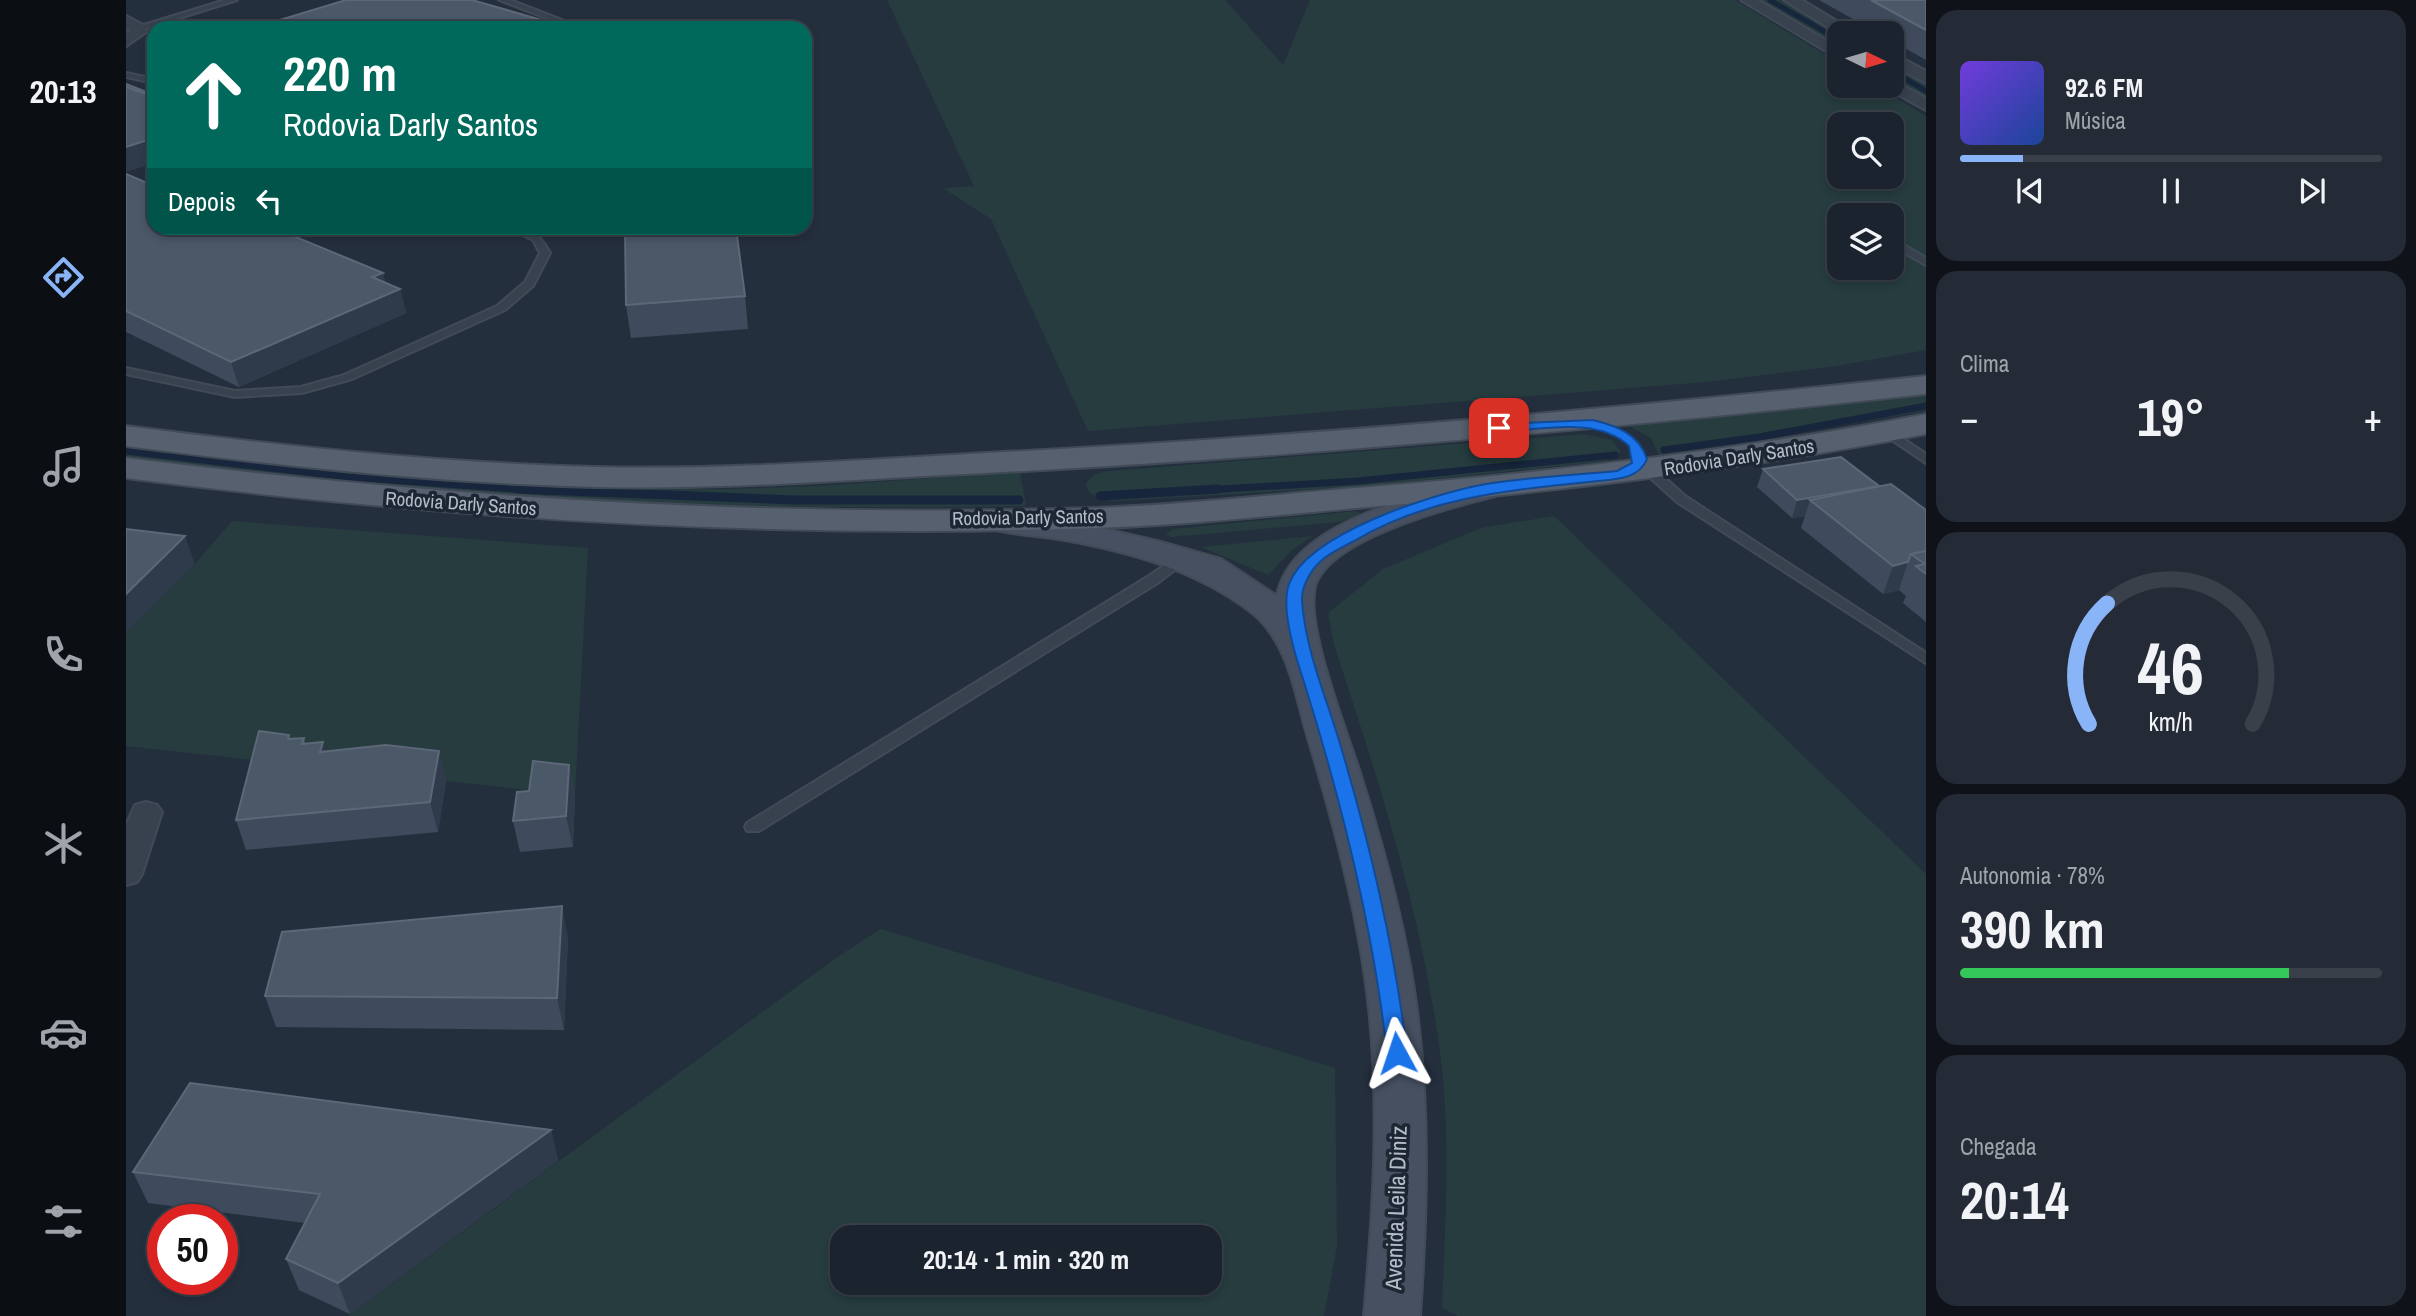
<!DOCTYPE html>
<html lang="pt">
<head>
<meta charset="utf-8">
<style>
	:root { --surface:#1b232e; --page:#242b36; --text:#f1f3f6; --muted:#a0a4aa; --line:#39404a; --accent:#8ab4f8 }
	body { margin:0; font-family:"Archivo Narrow",sans-serif; background:var(--page); color:var(--text); height:100vh; display:flex; flex-direction:column; font-size:26px; white-space:nowrap }
	* { box-sizing:border-box; margin:0 }
	p { font-size:23px; color:var(--muted) }
	.icon { flex:none; width:38px; height:38px; fill:none; stroke:currentColor; stroke-width:2; stroke-linecap:round; stroke-linejoin:round }
	.map { position:relative; flex:1; overflow:hidden }
	.panel { display:flex; flex-direction:column; gap:10px; padding:10px; background:#0f1319; width:490px }
	.panel>* { flex:none }
	.guide { position:absolute; left:21px; top:21px; width:665px; height:214px; border-radius:21px; box-shadow:0 4px 10px #0003,0 0 0 2px var(--line); background:#00695c; color:#fff; overflow:hidden }
	.needle { width:46px; rotate:95deg }
	.tools { position:absolute; left:1701px; top:21px; display:grid; gap:14px }
	.tools a { display:grid; place-items:center; width:77px; height:77px; border-radius:14px; background:var(--surface); box-shadow:0 4px 10px #0003,0 0 0 2px var(--line); font-size:35px }
	.speed { position:absolute; left:21px; top:1204px; display:flex; gap:14px; font-size:35px; font-weight:700; text-align:center }
	.speed>* { display:grid; place-content:center; width:91px; height:91px; border-radius:50%; background:var(--surface); box-shadow:0 4px 10px #0003,0 0 0 2px var(--line); line-height:1 }
	.speed .limit { border:10px solid #d22; background:#fff; color:#111 }
	.pin { position:absolute; display:grid; place-items:center; width:60px; height:60px; color:#fff; margin:-30px; border-radius:14px; box-shadow:0 4px 10px #0006 }
	.me { position:absolute; width:77px; margin:-38px; rotate:355deg; stroke-linejoin:round; filter:drop-shadow(0 0 5px #0008) }
	.turn { display:flex; align-items:center; gap:24px; height:147px; padding:0 21px; font-size:32px }
	.turn .icon { width:91px; height:91px; stroke-width:2.5 }
	.turn b { display:block; font-size:49px; line-height:60px }
	.then { display:flex; align-items:center; height:66px; padding:0 21px; background:#0003; gap:14px; font-size:26px }
	.big { font-size:52px; font-weight:700; line-height:1.1 }
	.panel .card { flex:1; display:flex; flex-direction:column; justify-content:center; gap:10px; min-width:0; padding:0 24px; border-radius:21px; background:var(--page) }
	.panel .dial { align-items:center; gap:0 }
	.dial svg { height:182px; overflow:visible; fill:none; stroke:var(--line); stroke-width:7; stroke-linecap:round; text-anchor:middle }
	.dial text { fill:var(--text); stroke:none }
	.song { display:flex; align-items:center; gap:21px }
	.cover { width:84px; height:84px; border-radius:10px; background:linear-gradient(135deg,hsl(260 70% 55%),hsl(220 70% 35%)) }
	.played { height:7px; border-radius:4px; background:linear-gradient(90deg,var(--accent) 15%,var(--line) 15%) }
	.keys { display:flex; justify-content:space-around; direction:ltr }
	.heat { display:flex; justify-content:space-between; align-items:center; font-size:38px; direction:ltr }
	.charge { height:10px; border-radius:5px; background:linear-gradient(90deg,#34c759 78%,var(--line) 0) }
	.trip { position:absolute; left:704px; top:1225px; width:392px; height:70px; border-radius:21px; background:var(--surface); box-shadow:0 4px 10px #0003,0 0 0 2px var(--line); font-weight:700; line-height:70px; text-align:center }
	main { display:flex; flex:1; min-height:0 }
	.tab-bar { display:flex; flex-direction:column; width:126px; justify-content:space-around; align-items:center; background:#0b0e12; color:var(--muted) }
	.tab-bar .icon { width:49px; height:49px }
	.tab-bar .active { color:var(--accent) }
	.tab-bar b { font-size:32px; color:var(--text) }
	.map>svg:first-child { display:block }
	.green { fill:#263c3f; fill-rule:evenodd }
	.lines { fill:none; stroke-linecap:round; stroke-linejoin:round }
	.stream-far2 { stroke:#17263c; stroke-width:5 }
	.stream-far1 { stroke:#17263c; stroke-width:7 }
	.stream { stroke:#17263c; stroke-width:9 }
	.lane-casing { stroke:#414a57; stroke-width:4 }
	.street-casing { stroke:#414a57; stroke-width:4 }
	.secondary-casing { stroke:#414a57; stroke-width:4 }
	.primary-casing { stroke:#414a57; stroke-width:4 }
	.lane { fill:#38414e; fill-rule:evenodd }
	.street { fill:#38414e; fill-rule:evenodd }
	.secondary { fill:#465061; fill-rule:evenodd }
	.primary { fill:#56606e; fill-rule:evenodd }
	.wall { fill:#3f4b5c }
	.shaded-wall { fill:#2f3b4b }
	.building { fill:#4b5868; stroke:#5c6777; stroke-width:2 }
	.route { fill:#1a73e8; stroke:#114b97; stroke-width:2 }
	.labels { text-anchor:middle; stroke-width:7; stroke-linejoin:round; paint-order:stroke }
	.street-label { font-size:19px; fill:#b4bcc9; stroke:#1d2633 }
	.near-street-label { font-size:23px; fill:#b4bcc9; stroke:#1d2633 }
</style>
</head>
<body>
<main>
<nav class="tab-bar">
<b>20:13</b>
<svg class="icon active" aria-label="directions" viewBox="0 0 24 24"><path d="M12 3l9 9-9 9-9-9zM9 14v-3h6M13 9l2 2-2 2"/></svg>
<svg class="icon" aria-label="music" viewBox="0 0 24 24"><path d="M9 18V5l10-2v13"/><circle cx="6" cy="18" r="3"/><circle cx="16" cy="16" r="3"/></svg>
<svg class="icon" aria-label="phone" viewBox="0 0 24 24"><path d="M5 4h4l2 5-3 2q2 4 5 5l2-3 5 2v4C11 20 4 13 5 4z"/></svg>
<svg class="icon" aria-label="climate" viewBox="0 0 24 24"><path d="M12 3v18M4 7l16 10M4 17L20 7"/></svg>
<svg class="icon" aria-label="car" viewBox="0 0 24 24"><path d="M5 17H2v-5l4-1 3-4h7l3 4 3 1v5h-3M9 17h6M6 11h13"/><circle cx="7" cy="17" r="2"/><circle cx="17" cy="17" r="2"/></svg>
<svg class="icon" aria-label="filters" viewBox="0 0 24 24"><path d="M4 7h16M4 17h16"/><circle cx="9" cy="7" r="2"/><circle cx="15" cy="17" r="2"/></svg>
</nav>
<div class="map">
<svg width="1800" height="1316" viewBox="0 0 1800 1316">
	<rect width="100%" height="100%" fill="#242f3e"/>
	<!-- green -->
	<g class="green">
		<path d="M761,0H1099L1157,65L1184,0H1609L1713,63V86H1750L1800,116V350L1704,367L1580,382L962,431L865,219L817,188L848,186ZM1713,124H1766V177H1713ZM1713,215H1766V268H1713Z"/>
		<path d="M1631,0H1654L1713,35V48Z"/>
		<path d="M1766,65L1800,84V99L1766,79Z"/>
		<path d="M1800,392V411L1533,455L1525,438L1501,425L1668,410Z"/>
		<path d="M1458,434L1486,440L1495,452L1480,461L1243,486L989,501C977,500 963,498 960,484L967,475L982,471Z"/>
		<path d="M0,445C179,469 358,487 539,489C657,491 775,480 894,471L900,506C599,512 299,497 0,457Z"/>
		<path d="M1231,511L1235,514L1214,522L1045,537L1040,534L1046,529Z"/>
		<path d="M1428,516L1800,874V1316H1332L1316,1308C1319,1226 1325,1141 1315,1060C1297,917 1253,781 1208,645L1202,613L1257,569L1355,528Z"/>
		<path d="M106,521L462,548L449,795L0,746V633L69,564Z"/>
		<path d="M1187,536L1165,551L1142,575L1075,547Z"/>
		<path d="M755,929L1209,1068L1211,1246L1198,1316H222L714,955ZM716,1237H1083V1283H716Z"/>
	</g>
	<g class="lines">
		<!-- stream-far2 -->
		<g class="stream-far2">
			<path d="M1644,0L1713,40"/>
			<path d="M1766,71L1800,91"/>
		</g>
		<!-- stream-far1 -->
		<g class="stream-far1">
			<path d="M1538,450L1633,437L1800,406"/>
			<path d="M0,451L222,477L421,491"/>
			<path d="M1062,491L1232,481L1489,455"/>
		</g>
		<!-- stream -->
		<g class="stream">
			<path d="M392,489L669,500H893"/>
			<path d="M974,496L1092,489"/>
		</g>
		<!-- lane casing -->
		<g class="lane-casing">
			<g id="lane">
				<path d="M99,0H111L15,30L8,28Z"/>
				<path d="M373,0H384L457,28H446Z"/>
				<path d="M0,73L28,79V83L0,77Z"/>
				<path d="M382,228C404,226 414,235 424,253L407,286L379,310L226,379L176,393L109,397L0,374V368L109,391L175,387L218,375L371,306L399,282L414,253L407,240Z"/>
				<path d="M1770,244H1776L1800,258V265L1770,248Z"/>
				<path d="M1761,428L1800,454V463L1757,434V430Z"/>
				<path d="M1524,467L1528,468L1559,496L1800,653V663L1551,502L1520,474L1518,471L1520,468Z"/>
				<path d="M1058,552L1063,553L1064,556L1063,559L1033,582L633,831H621L619,827L621,823L1023,576Z"/>
			</g>
		</g>
		<!-- street casing -->
		<g class="street-casing">
			<g id="street">
				<path d="M1615,0H1632L1713,48V59Z"/>
				<path d="M1658,0H1676L1730,33L1713,34Z"/>
				<path d="M0,16L17,25L20,32L0,46V34L4,30L0,27Z"/>
				<path d="M1766,53L1800,71V83L1766,65Z"/>
				<path d="M1766,80L1800,98V110L1760,88L1758,86H1766Z"/>
				<path d="M20,802L31,805L36,812L16,874L11,882L0,885V825L9,805Z"/>
			</g>
		</g>
		<!-- secondary casing -->
		<g class="secondary-casing">
			<path id="secondary" d="M1357,479L1369,482L1374,489L1369,496C1325,507 1212,536 1191,581C1174,617 1224,739 1236,779C1260,855 1281,932 1291,1010C1304,1112 1301,1214 1294,1316H1238C1247,1214 1254,1111 1243,1009C1233,916 1208,824 1181,735C1169,693 1162,641 1125,612C1072,571 1005,552 939,540C915,536 890,535 866,529L861,522L866,515L878,512L936,519L1035,542L1095,559L1151,596C1164,522 1295,494 1357,479Z"/>
		</g>
		<!-- primary casing -->
		<g class="primary-casing">
			<g id="primary">
				<path d="M1800,376V394C1487,428 1174,457 860,473C730,479 600,490 470,487C312,483 156,466 0,446V426C156,446 312,463 470,467C600,470 730,460 860,453C1174,437 1487,409 1800,376Z"/>
				<path d="M1800,414V434C1615,470 1429,492 1242,507C1151,515 1061,525 970,528C645,539 322,519 0,478V458C322,498 645,518 970,508C1061,505 1151,494 1242,487C1429,472 1615,450 1800,414Z"/>
			</g>
		</g>
		<!-- lane -->
		<use href="#lane" class="lane"/>
		<!-- street -->
		<use href="#street" class="street"/>
		<!-- secondary -->
		<use href="#secondary" class="secondary"/>
		<!-- primary -->
		<use href="#primary" class="primary"/>
	</g>
	<!-- wall -->
	<g class="wall">
		<path d="M1693,0H1800V60L1766,41V33H1752Z"/>
		<path d="M0,174L28,228L257,273L259,282L274,289L280,313L113,387L0,332Z"/>
		<path d="M619,296L622,329L505,338L500,305Z"/>
		<path d="M1637,469L1753,486L1800,510V622L1777,603L1780,596L1773,590L1757,594L1675,528L1679,516L1666,518L1631,487Z"/>
		<path d="M178,738L180,744L197,742L199,751H313L320,781L312,832L120,850L110,820L164,739Z"/>
		<path d="M443,765L449,795L447,847L394,852L387,821L403,791Z"/>
		<path d="M442,937L438,1030L150,1027L139,996Z"/>
		<path d="M425,1130L432,1161L224,1314L173,1290L160,1259L179,1223L22,1203L7,1172Z"/>
	</g>
	<!-- shaded-wall -->
	<g class="shaded-wall">
		<path d="M28,138V163L0,172V147Z"/>
		<path d="M257,273L262,294L274,289L280,313L113,387L105,362L246,277Z"/>
		<path d="M1754,487L1684,500L1679,516L1666,518L1671,500Z"/>
		<path d="M59,536L69,564L0,633V594Z"/>
		<path d="M1782,562L1773,590L1757,594L1767,566Z"/>
		<path d="M197,742L206,772L194,752Z"/>
		<path d="M313,751L320,781L312,832L304,802Z"/>
		<path d="M443,765L449,795L447,847L440,816Z"/>
		<path d="M436,906L442,937L438,1030L431,998Z"/>
		<path d="M425,1130L432,1161L224,1314L212,1283Z"/>
	</g>
	<!-- building -->
	<g class="building">
		<path d="M220,0H346L440,27L437,28H127Z"/>
		<path d="M1745,0H1800V30Z"/>
		<path d="M0,84L28,95V97L0,87Z"/>
		<path d="M0,87L28,97V138L0,147Z"/>
		<path d="M0,174L28,186V228H148L257,273L246,277L274,289L105,362L0,311Z"/>
		<path d="M499,228H610L619,296L500,305Z"/>
		<path d="M1715,457L1753,486L1671,500L1637,469Z"/>
		<path d="M1765,484L1800,510V551L1785,554L1782,562L1767,566L1684,500Z"/>
		<path d="M0,529L59,536L0,594Z"/>
		<path d="M1800,551V574L1790,566L1799,564L1785,554Z"/>
		<path d="M133,731L163,735L162,739L178,738L176,744L197,742L194,752L260,745L313,751L304,802L110,820Z"/>
		<path d="M407,761L443,765L440,816L387,821L391,792L403,791Z"/>
		<path d="M436,906L431,998L139,996L156,932Z"/>
		<path d="M64,1083L425,1130L212,1283L160,1259L194,1194L7,1172Z"/>
	</g>
	<!-- route -->
	<path class="route" d="M1467,420C1491,426 1513,434 1521,459C1513,479 1490,479 1472,481C1385,490 1304,496 1228,541C1217,547 1205,552 1196,560C1185,569 1175,587 1176,601C1180,655 1203,703 1217,754C1246,852 1269,951 1281,1053L1278,1059H1264L1261,1053C1247,926 1216,803 1178,682C1170,658 1154,609 1163,584C1182,533 1309,493 1360,484C1403,477 1448,475 1491,471L1506,463L1503,446C1471,416 1414,430 1373,432L1367,428L1373,424Z"/>
	<g class="labels">
		<!-- street labels -->
		<g class="street-label">
			<text transform="translate(1613 457) rotate(-9)" y="7">Rodovia Darly Santos</text>
			<text transform="translate(335 503) rotate(4)" y="7">Rodovia Darly Santos</text>
			<text transform="translate(902 517) rotate(-1)" y="7">Rodovia Darly Santos</text>
		</g>
		<!-- near-street labels -->
		<g class="near-street-label">
			<text transform="translate(1270 1208) rotate(-88)" y="8">Avenida Leila Diniz</text>
		</g>
	</g>
</svg>
<div class="tools">
<a><svg class="needle" viewBox="-14 -14 28 28"><path d="M0-13l5 13h-10z" fill="#e53935"/><path d="M0 13l5-13h-10z" fill="#a0a4aa"/></svg></a>
<a><svg class="icon" aria-label="search" viewBox="0 0 24 24"><circle cx="10" cy="10" r="6"/><path d="M15 15l6 6"/></svg></a>
<a><svg class="icon" aria-label="layers" viewBox="0 0 24 24"><path d="M12 4l9 5-9 5-9-5zM3 14l9 5 9-5"/></svg></a>
</div>
<div class="speed"><div class="limit">50</div></div>
<div class="pin" style="left:1373px;top:428px;background:#d93025"><svg class="icon" aria-label="arrive" viewBox="0 0 24 24"><path d="M6 21V4h12l-3 4 3 4H6"/></svg></div>
<svg class="me" style="left:1271px;top:1053px" viewBox="-20 -20 40 40"><path d="M0-17L14 15 0 8-14 15z" fill="#1a73e8" stroke="#fff" stroke-width="4"/></svg>
<div class="trip">20:14 · 1 min · 320 m</div>
<div class="guide">
<div class="turn"><svg class="icon" aria-label="ahead" viewBox="0 0 24 24"><path d="M12 20V5M6 11l6-6 6 6"/></svg><div><b>220 m</b>Rodovia Darly Santos</div></div>
<div class="then">Depois<svg class="icon" aria-label="left" viewBox="0 0 24 24"><path d="M17 20v-9H6M10 6l-5 5 5 5"/></svg></div>
</div>
</div>
<section class="panel">
<div class="card">
<div class="song"><i class="cover"></i><div><b>92.6 FM</b><p>Música</p></div></div>
<div class="played"></div>
<div class="keys"><svg class="icon" aria-label="previous" viewBox="0 0 24 24"><path d="M18 5L8 12l10 7zM5 5v14"/></svg><svg class="icon" aria-label="pause" viewBox="0 0 24 24"><path d="M8 5v14M16 5v14"/></svg><svg class="icon" aria-label="next" viewBox="0 0 24 24"><path d="M6 5l10 7-10 7zM19 5v14"/></svg></div>
</div>
<div class="card"><p>Clima</p>
<div class="heat"><a>−</a><b class="big">19°</b><a>+</a></div>
</div>
<div class="card dial"><svg viewBox="0 0 100 80">
<path d="M14 69A42 42 0 1 1 86 69"/>
<path d="M14 69A42 42 0 0 1 22 16" stroke="#8ab4f8"/>
<text x="50" y="56" font-size="32" font-weight="700">46</text>
<text x="50" y="72" font-size="11">km/h</text>
</svg></div>
<div class="card"><p>Autonomia · 78%</p><b class="big">390 km</b><div class="charge"></div></div>
<div class="card"><p>Chegada</p><b class="big">20:14</b></div>
</section>
</main>
</body>
</html>
